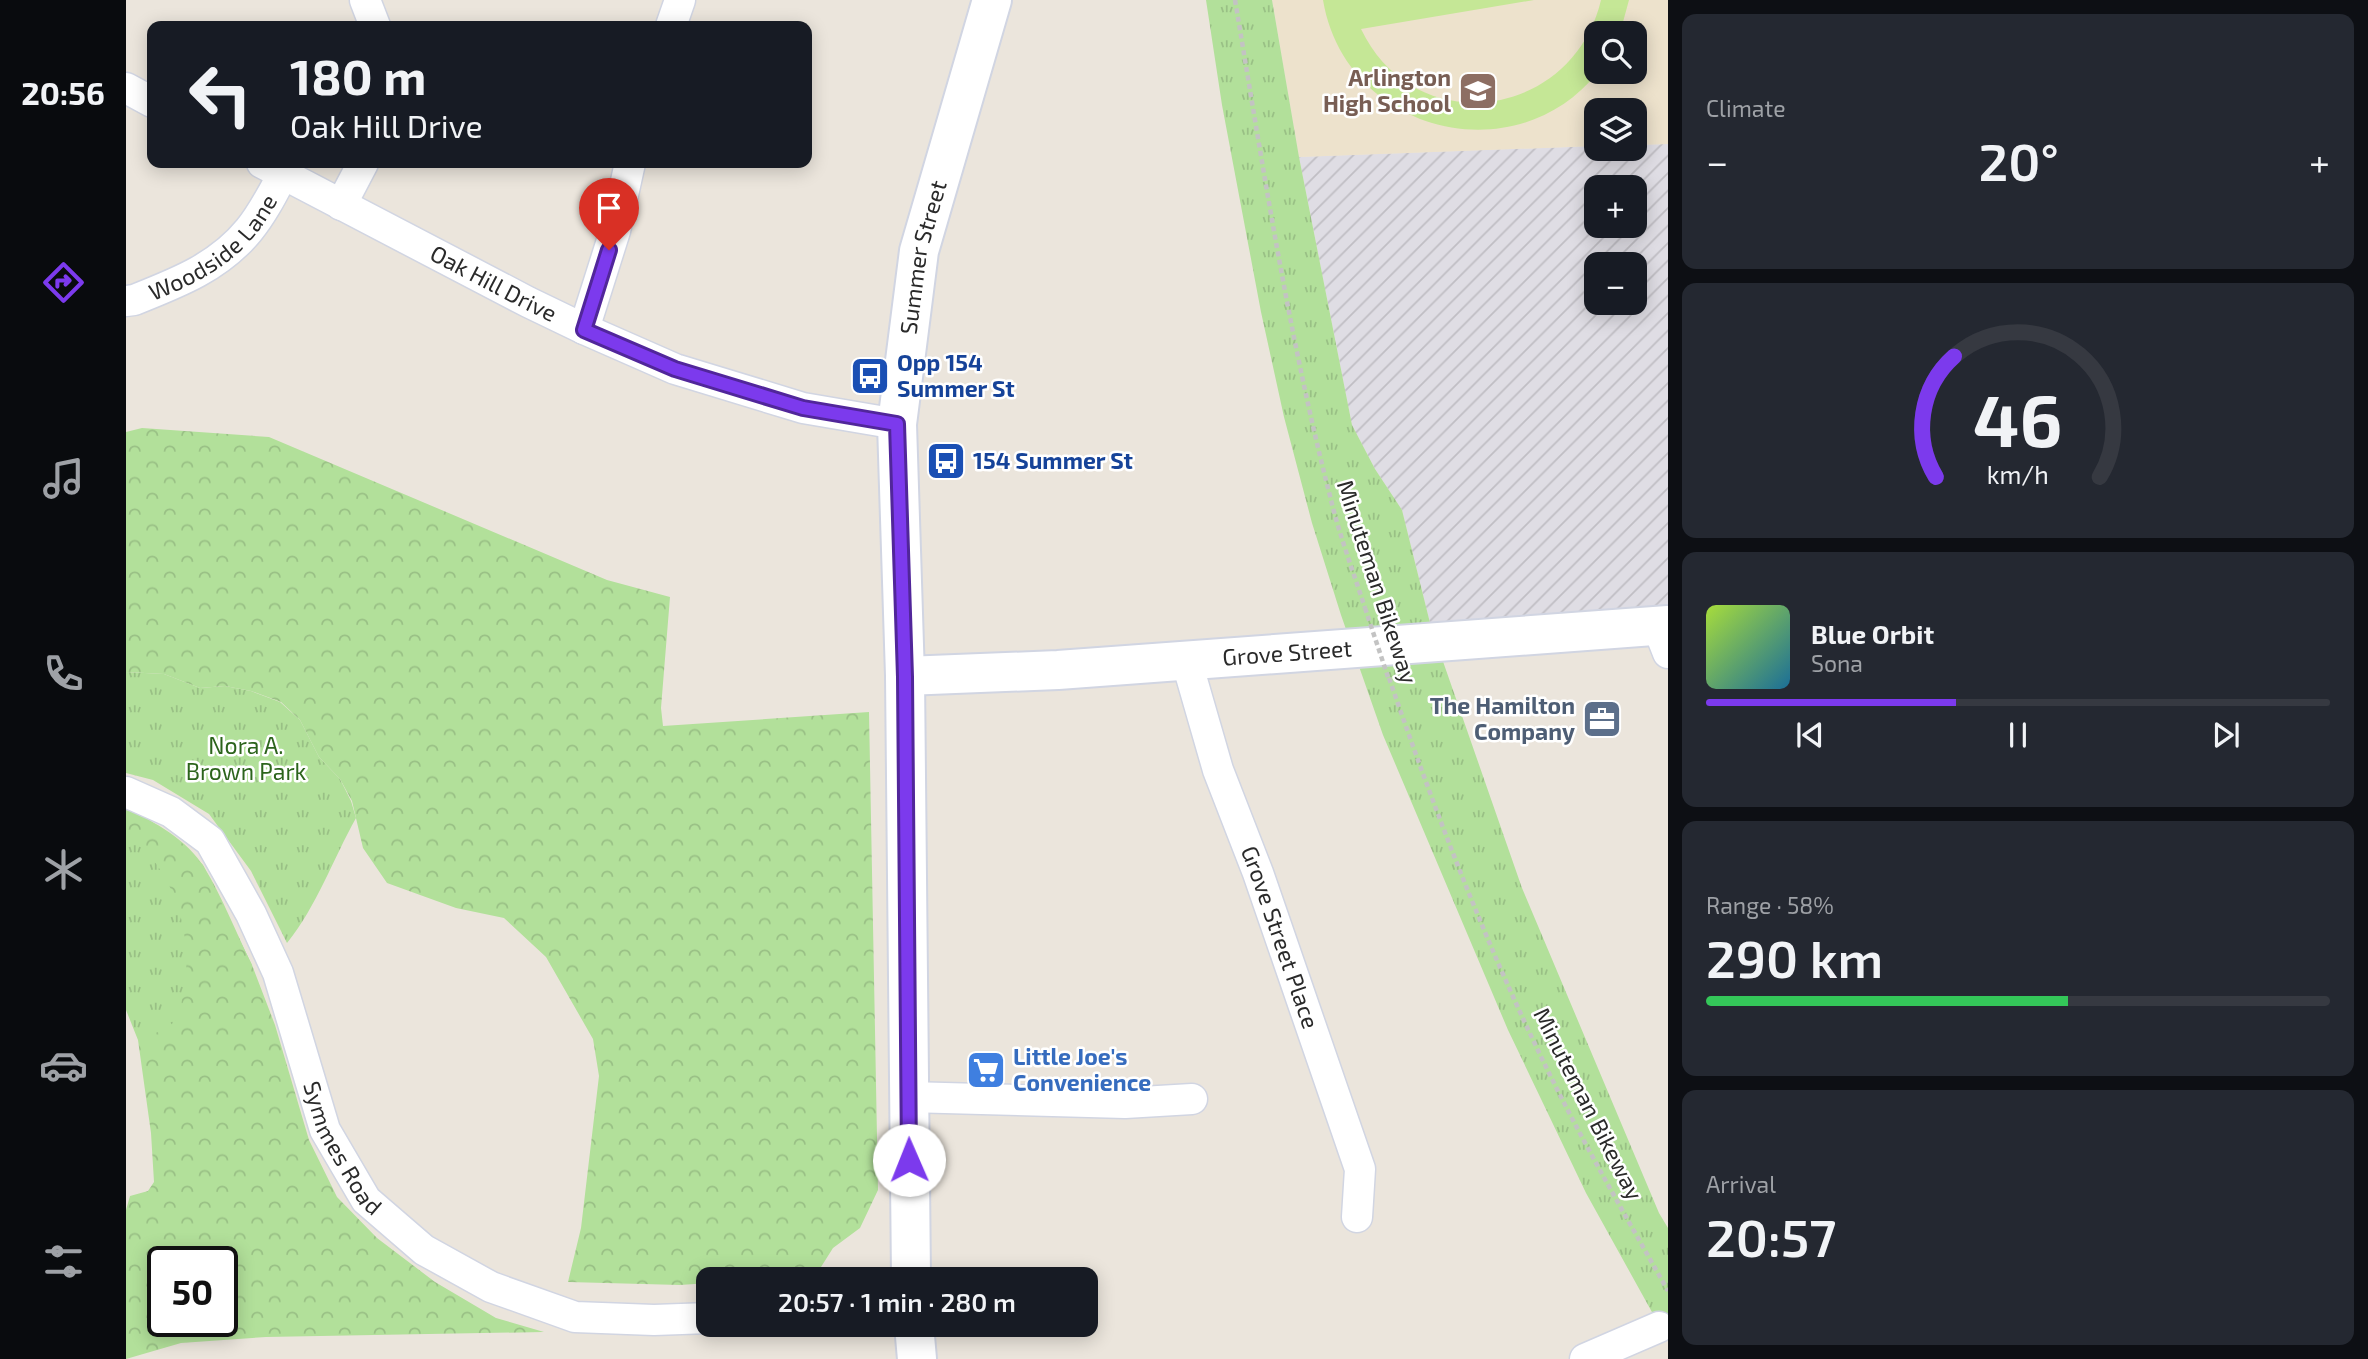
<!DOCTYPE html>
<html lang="en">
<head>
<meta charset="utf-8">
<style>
	:root { --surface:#171b24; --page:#242831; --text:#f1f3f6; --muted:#9ea1a6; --line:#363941; --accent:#7c3aed }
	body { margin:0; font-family:"Exo 2",sans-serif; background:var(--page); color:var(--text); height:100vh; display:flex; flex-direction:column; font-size:26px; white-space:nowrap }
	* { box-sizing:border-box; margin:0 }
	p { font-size:23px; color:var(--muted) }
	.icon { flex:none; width:38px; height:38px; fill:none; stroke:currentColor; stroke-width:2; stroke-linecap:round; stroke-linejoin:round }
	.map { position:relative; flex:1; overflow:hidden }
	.sheet { display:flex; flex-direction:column; gap:14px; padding:14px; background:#0d0f14; width:700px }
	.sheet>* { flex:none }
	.hud { position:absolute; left:21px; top:21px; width:665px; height:147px; border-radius:14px; box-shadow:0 4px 18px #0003; background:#171b24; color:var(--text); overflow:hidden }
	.buttons { position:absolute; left:1458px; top:21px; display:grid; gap:14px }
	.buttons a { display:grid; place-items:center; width:63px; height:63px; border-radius:14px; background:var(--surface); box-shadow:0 4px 18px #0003; font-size:35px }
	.speed { position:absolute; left:21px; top:1246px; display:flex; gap:14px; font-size:35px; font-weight:700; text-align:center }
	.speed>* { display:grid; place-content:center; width:91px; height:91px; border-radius:50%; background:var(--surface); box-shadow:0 4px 18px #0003; line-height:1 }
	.speed .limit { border:4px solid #111; border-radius:10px; background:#fff; color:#111 }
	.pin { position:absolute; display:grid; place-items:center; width:60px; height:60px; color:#fff; margin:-72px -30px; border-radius:50% 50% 50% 0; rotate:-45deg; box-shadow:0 0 7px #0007 }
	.pin .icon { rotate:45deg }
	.me { position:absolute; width:77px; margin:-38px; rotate:359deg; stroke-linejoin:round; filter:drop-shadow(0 0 5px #0008) }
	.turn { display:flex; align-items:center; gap:24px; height:147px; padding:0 28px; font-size:32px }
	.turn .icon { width:91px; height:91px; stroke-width:2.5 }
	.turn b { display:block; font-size:49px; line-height:60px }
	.big { font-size:52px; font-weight:600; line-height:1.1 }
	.sheet .widget { flex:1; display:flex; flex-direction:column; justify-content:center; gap:10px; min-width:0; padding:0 24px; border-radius:14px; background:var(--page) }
	.sheet .dial { align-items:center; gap:0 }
	.dial svg { height:182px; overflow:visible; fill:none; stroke:var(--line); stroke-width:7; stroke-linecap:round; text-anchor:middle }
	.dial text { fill:var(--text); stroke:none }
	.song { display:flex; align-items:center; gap:21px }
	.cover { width:84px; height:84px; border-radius:10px; background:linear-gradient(135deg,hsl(80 70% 55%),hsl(200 70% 35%)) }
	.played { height:7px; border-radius:4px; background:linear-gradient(90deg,var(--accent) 40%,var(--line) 40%) }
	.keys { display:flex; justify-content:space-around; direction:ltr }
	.heat { display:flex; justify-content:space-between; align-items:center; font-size:38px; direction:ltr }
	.charge { height:10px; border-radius:5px; background:linear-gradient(90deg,#34c759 58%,var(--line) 0) }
	.trip { position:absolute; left:570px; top:1267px; width:402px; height:70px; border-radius:14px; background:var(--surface); box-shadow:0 4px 18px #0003; font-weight:600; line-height:70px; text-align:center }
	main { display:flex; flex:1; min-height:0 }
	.tabs { display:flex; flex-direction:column; width:126px; justify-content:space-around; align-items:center; background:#090b0e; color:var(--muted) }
	.tabs .icon { width:49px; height:49px }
	.tabs .on { color:var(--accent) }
	.tabs b { font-size:32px; color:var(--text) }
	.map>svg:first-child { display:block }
	.industrial { fill:url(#industrial-furrows); fill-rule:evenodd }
	.education { fill:#ede2cc; fill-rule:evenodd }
	.grass { fill:url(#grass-tufts) }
	.forest { fill:url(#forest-crowns); fill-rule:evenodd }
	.pitch { fill:#c5e796 }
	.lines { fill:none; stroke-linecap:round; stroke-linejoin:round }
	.minor-casing { stroke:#d1d5e2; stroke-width:33 }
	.secondary-casing { stroke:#d1d5e2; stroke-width:42 }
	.path { stroke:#c3c3c3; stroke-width:4.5; stroke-dasharray:5 3.5; stroke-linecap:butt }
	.minor { stroke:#fff; stroke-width:30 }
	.secondary { stroke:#fff; stroke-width:38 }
	.path-bridge { stroke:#c3c3c3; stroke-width:4.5; stroke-dasharray:5 3.5; stroke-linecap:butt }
	.route-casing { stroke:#51269a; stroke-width:18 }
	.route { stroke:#7c3aed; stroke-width:12 }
	.labels { text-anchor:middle; stroke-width:5; stroke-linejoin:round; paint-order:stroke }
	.education-label { font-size:23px; font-weight:bold; fill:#785e54; stroke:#fff; text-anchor:end }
	.street-label { font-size:23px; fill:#2a2a2a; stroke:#fff }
	.transit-label { font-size:23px; font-weight:bold; fill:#164399; stroke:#fff; text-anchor:start }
	.service-label { font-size:23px; font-weight:bold; fill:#4e5e75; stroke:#fff; text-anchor:end }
	.park-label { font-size:23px; fill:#2c641c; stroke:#fff }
	.shop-label { font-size:23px; font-weight:bold; fill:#366cbe; stroke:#fff; text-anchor:start }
</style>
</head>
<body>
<main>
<nav class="tabs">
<b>20:56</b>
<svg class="icon on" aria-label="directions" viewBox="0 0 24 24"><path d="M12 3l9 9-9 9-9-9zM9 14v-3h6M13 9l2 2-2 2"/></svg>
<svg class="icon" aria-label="music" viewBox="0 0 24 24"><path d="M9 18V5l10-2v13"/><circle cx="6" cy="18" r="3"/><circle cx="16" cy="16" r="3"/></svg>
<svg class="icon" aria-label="phone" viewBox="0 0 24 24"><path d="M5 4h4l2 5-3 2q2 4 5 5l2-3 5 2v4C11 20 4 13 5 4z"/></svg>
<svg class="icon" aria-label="climate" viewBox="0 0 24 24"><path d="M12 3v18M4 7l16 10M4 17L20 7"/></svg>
<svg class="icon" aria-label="car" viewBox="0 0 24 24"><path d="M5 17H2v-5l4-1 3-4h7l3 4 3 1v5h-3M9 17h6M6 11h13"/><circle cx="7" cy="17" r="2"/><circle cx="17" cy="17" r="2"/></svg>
<svg class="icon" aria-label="filters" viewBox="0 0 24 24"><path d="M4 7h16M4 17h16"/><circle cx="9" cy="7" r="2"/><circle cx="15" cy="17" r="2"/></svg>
</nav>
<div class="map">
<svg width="1542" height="1359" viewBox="0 0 1542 1359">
	<defs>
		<pattern id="industrial-furrows" width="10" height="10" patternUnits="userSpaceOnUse" patternTransform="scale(1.75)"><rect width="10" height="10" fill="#dfdde4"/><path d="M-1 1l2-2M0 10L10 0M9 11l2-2" fill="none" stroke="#c0bec4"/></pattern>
		<pattern id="grass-tufts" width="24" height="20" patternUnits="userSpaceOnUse" patternTransform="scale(1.75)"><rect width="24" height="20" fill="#b2e09a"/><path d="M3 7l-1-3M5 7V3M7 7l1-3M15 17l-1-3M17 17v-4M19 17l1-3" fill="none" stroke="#99c085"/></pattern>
		<pattern id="forest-crowns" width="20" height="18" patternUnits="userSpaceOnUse" patternTransform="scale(1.75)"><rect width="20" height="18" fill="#b2e09a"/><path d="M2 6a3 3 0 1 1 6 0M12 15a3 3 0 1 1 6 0" fill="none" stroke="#99c085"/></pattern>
	</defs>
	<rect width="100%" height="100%" fill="#ebe5dc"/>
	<!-- industrial -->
	<path class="industrial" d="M1542,144V613L1305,627L1276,510L1249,469L1226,425L1173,157L1470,146V149H1508L1509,145ZM1470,187H1508V226H1470ZM1470,264H1508V303H1470Z"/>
	<!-- education -->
	<path class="education" d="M1146,0H1542V144L1509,145L1508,110H1470V146L1173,157ZM1470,33H1508V72H1470Z"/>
	<!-- grass -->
	<g class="grass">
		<path d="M1080,0H1146L1173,157L1226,425L1249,469L1276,510L1305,627L1396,888L1533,1213L1542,1228V1341L1460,1193L1382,1030L1257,735L1215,615L1186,523L1158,417L1135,312L1096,105Z"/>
		<path d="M0,672L38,674L74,688L99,686L125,691L154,702L174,720L193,757L214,779L225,801L230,818C207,859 191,906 161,943L125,871L83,814L27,780L0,773Z"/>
		<path d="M0,810C28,820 62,841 78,867C97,898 110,933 126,965L48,1039L12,1040L0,1010Z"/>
	</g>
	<!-- forest -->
	<g class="forest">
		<path d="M16,428L143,437L481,580L544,597L535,708L537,726L743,712L752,1190L734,1228L707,1248L695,1267C658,1276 621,1279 583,1279V1283L554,1285L442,1282L455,1228L473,1076L467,1039L420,957L378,918L330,908L261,883L237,848L226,801L214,779L193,757L174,720L155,702L125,691L99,686L74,688L38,674L0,672V432Z"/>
		<path d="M0,810L19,817L57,844L77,865L126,965L149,1025L183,1140L211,1197L251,1238L309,1282L370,1318L418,1332L140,1337L55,1343L0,1359V1210L4,1196L22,1191L28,1182L25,1133L12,1040C24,1035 41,1030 50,1020C55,1014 55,1002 57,994C69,937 49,868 0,834ZM37,1262H96V1321H37Z"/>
	</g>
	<!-- pitch -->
	<path class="pitch" d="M1197,0H1408L1235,29C1289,142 1447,119 1475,0H1503L1494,33H1470V72H1472C1389,176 1219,132 1197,0Z"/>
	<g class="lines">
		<!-- minor casing -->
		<g class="minor-casing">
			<g id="minor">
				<path d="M239,0L249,26"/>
				<path d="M545,26L554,0"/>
				<path d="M0,88L26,102"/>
				<path id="s1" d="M136,163L402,302L458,329L549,369L677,408L771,424"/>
				<path d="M215,205L237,163"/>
				<path id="s2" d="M0,301L8,300C51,283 93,267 123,230C137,213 147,193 157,174"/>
				<path d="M458,329L489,231L504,163"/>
				<path d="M1531,625L1542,653"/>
				<path id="s3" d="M1060,659L1092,770L1132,873L1234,1169L1231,1217"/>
				<path id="s4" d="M0,792L45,812L84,841L125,914L152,973L199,1130L240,1200L298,1250L365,1287L449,1317L528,1320L583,1318"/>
				<path d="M782,1097L999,1103L1066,1099"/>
				<path d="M1459,1359L1533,1327"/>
			</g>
		</g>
		<!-- secondary casing -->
		<g class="secondary-casing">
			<g id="secondary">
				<path id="s5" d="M779,676L932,670L1542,625"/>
				<path id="s6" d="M785,1279L779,676L771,424L793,251L866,0"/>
				<path d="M788,1325L791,1359"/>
			</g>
		</g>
		<!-- path -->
		<g class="path">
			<path d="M1109,0C1137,166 1162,333 1204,496C1213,534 1227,571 1239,608"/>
			<path d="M1263,678C1310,814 1361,948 1425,1077C1461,1150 1502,1220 1542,1291"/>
		</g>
		<!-- minor -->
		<use href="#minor" class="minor"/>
		<!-- secondary -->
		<use href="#secondary" class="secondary"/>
		<!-- path-bridge -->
		<path class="path-bridge" d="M1239,608L1262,677"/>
	</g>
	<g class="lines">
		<!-- route casing -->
		<g class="route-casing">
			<path id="route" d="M483,250L458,330L549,369L677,408L771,424L779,677L783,1160"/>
		</g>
		<!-- route -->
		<use href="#route" class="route"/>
	</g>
	<!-- icons -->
	<defs>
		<g id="school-square" transform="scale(2.0125)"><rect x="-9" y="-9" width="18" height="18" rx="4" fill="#8d6e63" stroke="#fff"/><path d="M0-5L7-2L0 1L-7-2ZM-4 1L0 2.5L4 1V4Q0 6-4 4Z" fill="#fff"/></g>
		<g id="bus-square" transform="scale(2.0125)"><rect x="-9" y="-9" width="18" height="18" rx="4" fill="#1a4fb4" stroke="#fff"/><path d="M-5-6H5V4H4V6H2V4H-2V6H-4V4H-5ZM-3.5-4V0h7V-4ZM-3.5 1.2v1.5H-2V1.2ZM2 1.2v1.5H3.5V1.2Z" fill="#fff"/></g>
		<g id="office-square" transform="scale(2.0125)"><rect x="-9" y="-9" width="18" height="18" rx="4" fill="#5c6f8a" stroke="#fff"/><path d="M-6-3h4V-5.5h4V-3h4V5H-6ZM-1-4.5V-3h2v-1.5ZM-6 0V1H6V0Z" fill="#fff"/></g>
		<g id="supermarket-square" transform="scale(2.0125)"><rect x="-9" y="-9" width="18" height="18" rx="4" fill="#3f7fe0" stroke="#fff"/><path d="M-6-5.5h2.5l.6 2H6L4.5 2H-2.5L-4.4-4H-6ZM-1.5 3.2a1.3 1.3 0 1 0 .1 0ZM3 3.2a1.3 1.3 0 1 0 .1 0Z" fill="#fff"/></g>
	</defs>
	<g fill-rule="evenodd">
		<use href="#school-square" x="1352" y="91"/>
		<use href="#bus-square" x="744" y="376"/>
		<use href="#bus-square" x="820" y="461"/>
		<use href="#office-square" x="1476" y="719"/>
		<use href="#supermarket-square" x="860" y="1070"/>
	</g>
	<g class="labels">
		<!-- education labels -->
		<g class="education-label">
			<text x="1325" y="86">Arlington<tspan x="1325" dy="26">High School</tspan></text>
		</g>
		<!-- street labels -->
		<g class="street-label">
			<text dy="8" stroke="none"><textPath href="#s2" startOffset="105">Woodside Lane</textPath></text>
			<text dy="8" stroke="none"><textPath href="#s6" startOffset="1024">Summer Street</textPath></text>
			<text dy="8" stroke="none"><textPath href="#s1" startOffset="261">Oak Hill Drive</textPath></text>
			<text transform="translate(1251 582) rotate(72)" y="8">Minuteman Bikeway</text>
			<text dy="8" stroke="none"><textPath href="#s5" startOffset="383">Grove Street</textPath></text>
			<text dy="8" stroke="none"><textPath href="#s3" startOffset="294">Grove Street Place</textPath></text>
			<text transform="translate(1462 1104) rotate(63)" y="8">Minuteman Bikeway</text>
			<text dy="8" stroke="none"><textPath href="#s4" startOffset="434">Symmes Road</textPath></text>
		</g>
		<!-- transit labels -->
		<g class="transit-label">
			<text x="771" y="371">Opp 154<tspan x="771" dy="26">Summer St</tspan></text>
			<text x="847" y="469">154 Summer St</text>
		</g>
		<!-- service labels -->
		<g class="service-label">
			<text x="1449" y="714">The Hamilton<tspan x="1449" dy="26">Company</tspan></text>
		</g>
		<!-- park labels -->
		<g class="park-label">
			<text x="120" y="754">Nora A.<tspan x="120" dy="26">Brown Park</tspan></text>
		</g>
		<!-- shop labels -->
		<g class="shop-label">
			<text x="887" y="1065">Little Joe's<tspan x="887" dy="26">Convenience</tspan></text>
		</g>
	</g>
</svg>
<div class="buttons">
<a><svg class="icon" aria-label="search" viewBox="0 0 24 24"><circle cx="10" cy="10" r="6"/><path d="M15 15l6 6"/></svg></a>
<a><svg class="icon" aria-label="layers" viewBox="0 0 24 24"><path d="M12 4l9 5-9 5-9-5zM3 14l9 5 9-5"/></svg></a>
<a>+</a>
<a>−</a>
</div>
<div class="speed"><div class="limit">50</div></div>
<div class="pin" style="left:483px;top:250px;background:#d93025"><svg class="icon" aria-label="arrive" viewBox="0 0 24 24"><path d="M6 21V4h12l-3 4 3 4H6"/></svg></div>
<svg class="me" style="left:783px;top:1160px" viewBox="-20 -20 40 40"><circle r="19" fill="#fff"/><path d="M0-13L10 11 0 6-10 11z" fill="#7c3aed"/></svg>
<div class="trip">20:57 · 1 min · 280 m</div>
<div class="hud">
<div class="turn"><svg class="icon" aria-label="left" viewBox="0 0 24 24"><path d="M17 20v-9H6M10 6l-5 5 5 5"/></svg><div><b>180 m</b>Oak Hill Drive</div></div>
</div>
</div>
<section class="sheet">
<div class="widget"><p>Climate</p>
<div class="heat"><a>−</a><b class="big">20°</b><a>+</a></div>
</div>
<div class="widget dial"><svg viewBox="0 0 100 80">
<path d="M14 69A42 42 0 1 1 86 69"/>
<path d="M14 69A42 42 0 0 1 22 16" stroke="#7c3aed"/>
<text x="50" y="56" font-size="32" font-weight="700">46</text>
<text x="50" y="72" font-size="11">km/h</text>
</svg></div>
<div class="widget">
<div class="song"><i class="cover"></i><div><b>Blue Orbit</b><p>Sona</p></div></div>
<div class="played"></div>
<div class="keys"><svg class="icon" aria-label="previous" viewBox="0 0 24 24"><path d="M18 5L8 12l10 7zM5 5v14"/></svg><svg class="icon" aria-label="pause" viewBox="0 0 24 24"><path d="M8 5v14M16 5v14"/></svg><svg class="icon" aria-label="next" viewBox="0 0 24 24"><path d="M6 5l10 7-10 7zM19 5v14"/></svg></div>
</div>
<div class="widget"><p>Range · 58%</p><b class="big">290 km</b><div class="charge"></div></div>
<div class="widget"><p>Arrival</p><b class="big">20:57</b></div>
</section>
</main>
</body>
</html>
